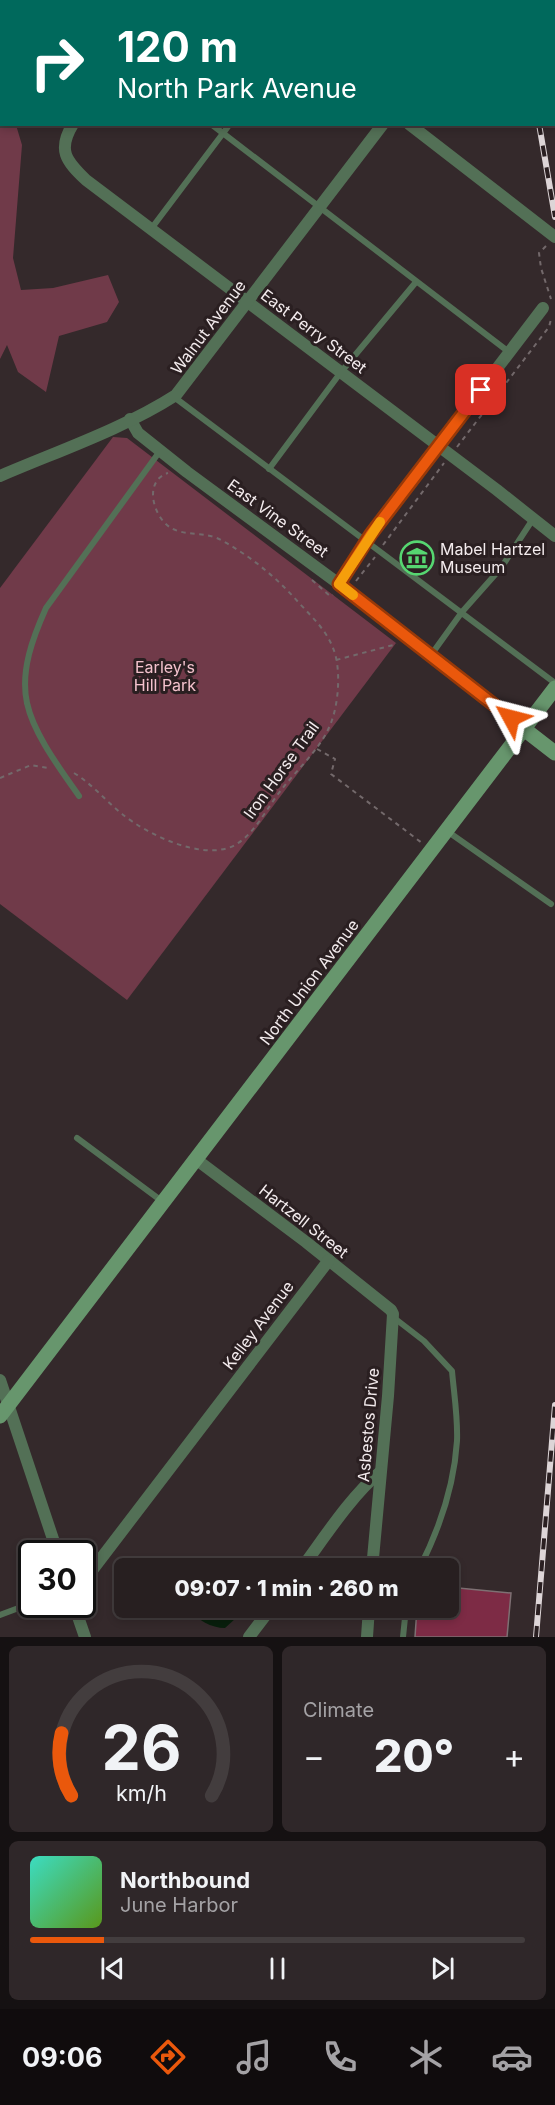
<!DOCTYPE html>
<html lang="en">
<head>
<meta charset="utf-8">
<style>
	:root { --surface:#271f20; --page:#2f2729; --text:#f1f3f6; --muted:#a4a2a5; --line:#433d3e; --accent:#ea580c }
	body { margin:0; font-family:Inter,sans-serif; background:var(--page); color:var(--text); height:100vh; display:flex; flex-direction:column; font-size:22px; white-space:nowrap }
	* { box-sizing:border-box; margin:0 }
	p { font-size:20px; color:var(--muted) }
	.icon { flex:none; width:33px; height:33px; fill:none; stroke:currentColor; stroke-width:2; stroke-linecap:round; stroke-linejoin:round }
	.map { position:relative; height:1637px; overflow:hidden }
	.panel { display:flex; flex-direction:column; gap:9px; padding:9px; background:#151112; flex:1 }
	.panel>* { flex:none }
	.hud { position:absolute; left:0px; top:0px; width:555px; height:126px; box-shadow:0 3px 9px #0003,0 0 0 2px var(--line); background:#00695c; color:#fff; overflow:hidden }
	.speed { position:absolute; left:18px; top:1540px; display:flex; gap:12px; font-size:30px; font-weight:700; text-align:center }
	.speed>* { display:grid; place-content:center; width:78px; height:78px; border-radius:50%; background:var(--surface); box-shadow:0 3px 9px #0003,0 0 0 2px var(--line); line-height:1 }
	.speed .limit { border:3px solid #111; border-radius:9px; background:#fff; color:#111 }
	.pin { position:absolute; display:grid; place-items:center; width:51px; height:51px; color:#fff; margin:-26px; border-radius:12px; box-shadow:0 3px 9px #0006 }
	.me { position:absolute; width:66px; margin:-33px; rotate:308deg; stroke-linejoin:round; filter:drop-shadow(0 0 4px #0008) }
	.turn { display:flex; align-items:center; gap:21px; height:126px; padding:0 18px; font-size:27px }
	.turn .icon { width:78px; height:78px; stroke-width:2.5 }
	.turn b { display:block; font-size:42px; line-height:51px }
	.big { font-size:45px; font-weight:800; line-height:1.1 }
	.panel .tile { flex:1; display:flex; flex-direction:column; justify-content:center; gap:9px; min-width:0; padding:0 21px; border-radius:9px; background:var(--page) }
	.panel .dial { align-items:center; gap:0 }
	.dial svg { height:156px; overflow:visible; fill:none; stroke:var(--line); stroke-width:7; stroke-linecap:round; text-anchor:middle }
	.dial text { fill:var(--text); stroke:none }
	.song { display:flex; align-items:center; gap:18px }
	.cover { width:72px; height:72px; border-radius:9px; background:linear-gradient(135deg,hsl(170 70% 55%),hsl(90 70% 35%)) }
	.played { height:6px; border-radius:3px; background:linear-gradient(90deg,var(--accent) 15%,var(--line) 15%) }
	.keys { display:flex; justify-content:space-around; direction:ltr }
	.heat { display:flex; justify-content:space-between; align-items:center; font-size:33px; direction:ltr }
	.panel .tiles { flex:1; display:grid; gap:9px; grid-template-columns:1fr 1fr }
	.tile:last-child { grid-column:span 2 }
	.trip { position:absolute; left:114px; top:1558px; width:345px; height:60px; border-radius:9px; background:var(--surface); box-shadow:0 3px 9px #0003,0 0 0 2px var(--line); font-weight:800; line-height:60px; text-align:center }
	.tabs { display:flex; height:96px; justify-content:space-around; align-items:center; background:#100c0d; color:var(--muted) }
	.tabs .icon { width:42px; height:42px }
	.tabs .current { color:var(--accent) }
	.tabs b { font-size:27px; color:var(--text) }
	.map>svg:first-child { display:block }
	.green { fill:#703a49 }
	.water { fill:#081f0c }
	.building { fill:#7d2b45; stroke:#7e7073; stroke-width:1.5 }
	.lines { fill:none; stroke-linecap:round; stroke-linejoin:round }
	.path { stroke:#73696b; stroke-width:2; stroke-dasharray:4.5 4.5; stroke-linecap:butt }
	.lane { stroke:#537056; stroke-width:6 }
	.street { stroke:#537056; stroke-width:12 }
	.secondary { stroke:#67966d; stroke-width:15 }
	.rail-casing { stroke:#ddd5d7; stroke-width:6 }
	.rail { stroke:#2a1f21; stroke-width:4; stroke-dasharray:11; stroke-linecap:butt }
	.route-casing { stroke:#983908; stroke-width:15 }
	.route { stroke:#ea580c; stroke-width:10 }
	.slow { stroke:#f59e0b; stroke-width:10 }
	.labels { text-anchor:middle; stroke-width:6; stroke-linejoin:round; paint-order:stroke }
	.street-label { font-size:16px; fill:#f3ebed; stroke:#2a1f21 }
	.poi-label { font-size:16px; fill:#f3ebed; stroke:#2a1f21; text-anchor:start }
	.park-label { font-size:16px; fill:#f4c2cd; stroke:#2a1f21 }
</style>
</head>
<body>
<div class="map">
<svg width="555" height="1637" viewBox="0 0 555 1637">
	<rect width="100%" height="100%" fill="#34292b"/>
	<!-- green -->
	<g class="green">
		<path d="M0,91L2,124L16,125L22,145L13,258L21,290L53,288L108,275L119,302L107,322L59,336L46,392L18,372L7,345L0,359Z"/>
		<path d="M113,437L127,438L396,643L127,1000L0,904V588Z"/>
	</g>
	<!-- water -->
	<path class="water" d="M189,1608H225L235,1619L225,1628C211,1628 198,1620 189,1610Z"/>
	<!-- building -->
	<g class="building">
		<path d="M389,0H434L436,2H391Z"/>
		<path d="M448,1587L511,1593L507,1637H415L417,1608H448Z"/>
	</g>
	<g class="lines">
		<!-- path -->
		<g class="path">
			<path d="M546,246L539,253L541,268L551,299"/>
			<path d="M457,447L549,327L551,319"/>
			<path d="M383,545L444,463"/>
			<path d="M312,580L330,596L333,595"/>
			<path d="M356,581L375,557"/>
			<path d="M336,660L397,644"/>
			<path d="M317,749L335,759L331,774L422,843"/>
			<path d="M74,773C92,784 106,801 122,814C148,835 204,862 235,845C256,833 267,807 282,789C299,767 323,747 332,720C339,700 341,667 333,648C326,630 313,618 300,604C277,578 251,556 219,539C205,532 185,536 171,528C153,517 143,481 168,473"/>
			<path d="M0,778L31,765L48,768"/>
		</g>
		<!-- lane -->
		<g class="lane">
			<path d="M326,2L328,0"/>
			<path d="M211,124L509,352"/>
			<path d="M151,229L230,124"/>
			<path d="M174,397L555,683"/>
			<path d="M269,469L341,372L416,282"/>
			<path d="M431,655L462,612L501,568L533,519"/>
			<path d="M79,796C61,770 34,735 27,703C20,671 33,637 46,608L160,451"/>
			<path d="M447,831L551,904"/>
			<path d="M77,1138L163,1202"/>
			<path d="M393,1317L424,1341L452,1371C454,1394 458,1418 457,1441C454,1487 440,1528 419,1569"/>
			<path d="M0,1615L32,1603"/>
			<path d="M403,1637L406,1608"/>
		</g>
		<!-- street -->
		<g class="street">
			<path d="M246,0L248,2"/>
			<path d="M444,0L446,2"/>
			<path d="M169,2L170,0"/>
			<path d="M476,2L478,0"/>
			<path d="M73,124C57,150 66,161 86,180L497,490L555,536"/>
			<path d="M409,124L555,237"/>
			<path d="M130,419L138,433L187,472L339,584L524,729"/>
			<path d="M0,476C58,451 123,429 176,395L383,124"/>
			<path d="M339,584L371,534L543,308"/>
			<path d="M197,1160L306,1242L391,1310L393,1314L388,1396L372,1569"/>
			<path d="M0,1380L58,1554"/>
			<path d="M301,1569C324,1538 351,1496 380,1472"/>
			<path d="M82,1579L90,1573L329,1260"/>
			<path d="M74,1605L85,1637"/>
			<path d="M249,1637L271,1608"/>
			<path d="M367,1637L369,1608"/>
		</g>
		<!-- secondary -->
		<g class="secondary">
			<path d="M524,729L555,753"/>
			<path d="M0,1416L555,688"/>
		</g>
		<!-- rail casing -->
		<g class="rail-casing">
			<g id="rail">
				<path d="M519,0V2"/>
				<path d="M539,124L555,217"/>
				<path d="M536,1637L555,1405"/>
			</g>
		</g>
		<!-- rail -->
		<use href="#rail" class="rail"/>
	</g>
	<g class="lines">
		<!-- route casing -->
		<g class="route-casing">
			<path id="route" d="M481,390L371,534L339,584L511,718"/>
		</g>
		<!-- route -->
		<use href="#route" class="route"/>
		<!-- slow -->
		<path class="slow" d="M353,595L339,584L380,522"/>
	</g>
	<!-- icons -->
	<defs>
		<g id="museum-ring" transform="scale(1.725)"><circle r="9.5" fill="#2a1f21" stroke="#56d671" stroke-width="1.5"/><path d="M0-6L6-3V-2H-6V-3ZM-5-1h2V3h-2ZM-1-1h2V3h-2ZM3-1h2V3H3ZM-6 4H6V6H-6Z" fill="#56d671"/></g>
	</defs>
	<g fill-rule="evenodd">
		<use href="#museum-ring" x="417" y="558"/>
	</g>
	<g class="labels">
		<!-- street labels -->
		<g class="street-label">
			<text transform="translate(208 327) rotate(-53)" y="6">Walnut Avenue</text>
			<text transform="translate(314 331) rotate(37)" y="6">East Perry Street</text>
			<text transform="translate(278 518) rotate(36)" y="6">East Vine Street</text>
			<text transform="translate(281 770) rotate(-54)" y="6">Iron Horse Trail</text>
			<text transform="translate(309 982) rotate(-53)" y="6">North Union Avenue</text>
			<text transform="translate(304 1221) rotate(38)" y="6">Hartzell Street</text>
			<text transform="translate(258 1325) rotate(-53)" y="6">Kelley Avenue</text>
			<text transform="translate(368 1425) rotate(-85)" y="6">Asbestos Drive</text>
		</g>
		<!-- poi labels -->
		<g class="poi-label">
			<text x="440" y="555">Mabel Hartzel<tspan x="440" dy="18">Museum</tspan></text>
		</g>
		<!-- park labels -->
		<g class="park-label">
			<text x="165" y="673">Earley's<tspan x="165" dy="18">Hill Park</tspan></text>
		</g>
	</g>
</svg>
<div class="speed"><div class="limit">30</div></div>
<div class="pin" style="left:481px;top:390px;background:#d93025"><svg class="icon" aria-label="arrive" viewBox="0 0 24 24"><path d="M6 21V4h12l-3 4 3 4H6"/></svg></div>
<svg class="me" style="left:511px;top:718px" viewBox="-20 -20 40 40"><path d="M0-17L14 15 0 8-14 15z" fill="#ea580c" stroke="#fff" stroke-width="4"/></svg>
<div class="trip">09:07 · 1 min · 260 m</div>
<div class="hud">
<div class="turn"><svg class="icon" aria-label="right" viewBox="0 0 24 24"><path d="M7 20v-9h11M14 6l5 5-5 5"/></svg><div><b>120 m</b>North Park Avenue</div></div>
</div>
</div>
<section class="panel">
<div class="tiles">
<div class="tile dial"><svg viewBox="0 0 100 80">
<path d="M14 69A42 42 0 1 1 86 69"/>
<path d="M14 69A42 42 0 0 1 9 37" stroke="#ea580c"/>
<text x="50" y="56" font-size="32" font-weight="700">26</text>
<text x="50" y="72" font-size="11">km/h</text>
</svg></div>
<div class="tile"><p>Climate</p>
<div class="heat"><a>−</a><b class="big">20°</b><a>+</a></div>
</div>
<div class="tile">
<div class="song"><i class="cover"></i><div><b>Northbound</b><p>June Harbor</p></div></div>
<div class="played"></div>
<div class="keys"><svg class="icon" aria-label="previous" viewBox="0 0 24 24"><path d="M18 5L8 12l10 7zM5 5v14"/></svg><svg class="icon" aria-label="pause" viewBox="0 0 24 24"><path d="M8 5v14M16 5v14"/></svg><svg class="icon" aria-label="next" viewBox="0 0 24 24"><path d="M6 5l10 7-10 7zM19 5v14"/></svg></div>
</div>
</div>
</section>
<nav class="tabs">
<b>09:06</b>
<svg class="icon current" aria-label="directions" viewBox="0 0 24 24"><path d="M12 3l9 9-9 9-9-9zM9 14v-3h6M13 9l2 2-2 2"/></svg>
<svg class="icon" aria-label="music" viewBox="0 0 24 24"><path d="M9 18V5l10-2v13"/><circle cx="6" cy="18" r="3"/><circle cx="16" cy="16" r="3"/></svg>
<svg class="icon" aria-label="phone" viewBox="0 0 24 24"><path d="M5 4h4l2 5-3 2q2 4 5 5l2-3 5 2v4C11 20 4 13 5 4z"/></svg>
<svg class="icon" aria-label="climate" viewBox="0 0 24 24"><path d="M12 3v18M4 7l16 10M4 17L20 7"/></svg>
<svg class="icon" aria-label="car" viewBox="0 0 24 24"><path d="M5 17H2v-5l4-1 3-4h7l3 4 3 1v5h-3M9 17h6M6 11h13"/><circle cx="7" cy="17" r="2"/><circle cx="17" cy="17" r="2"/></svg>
</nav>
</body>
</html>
